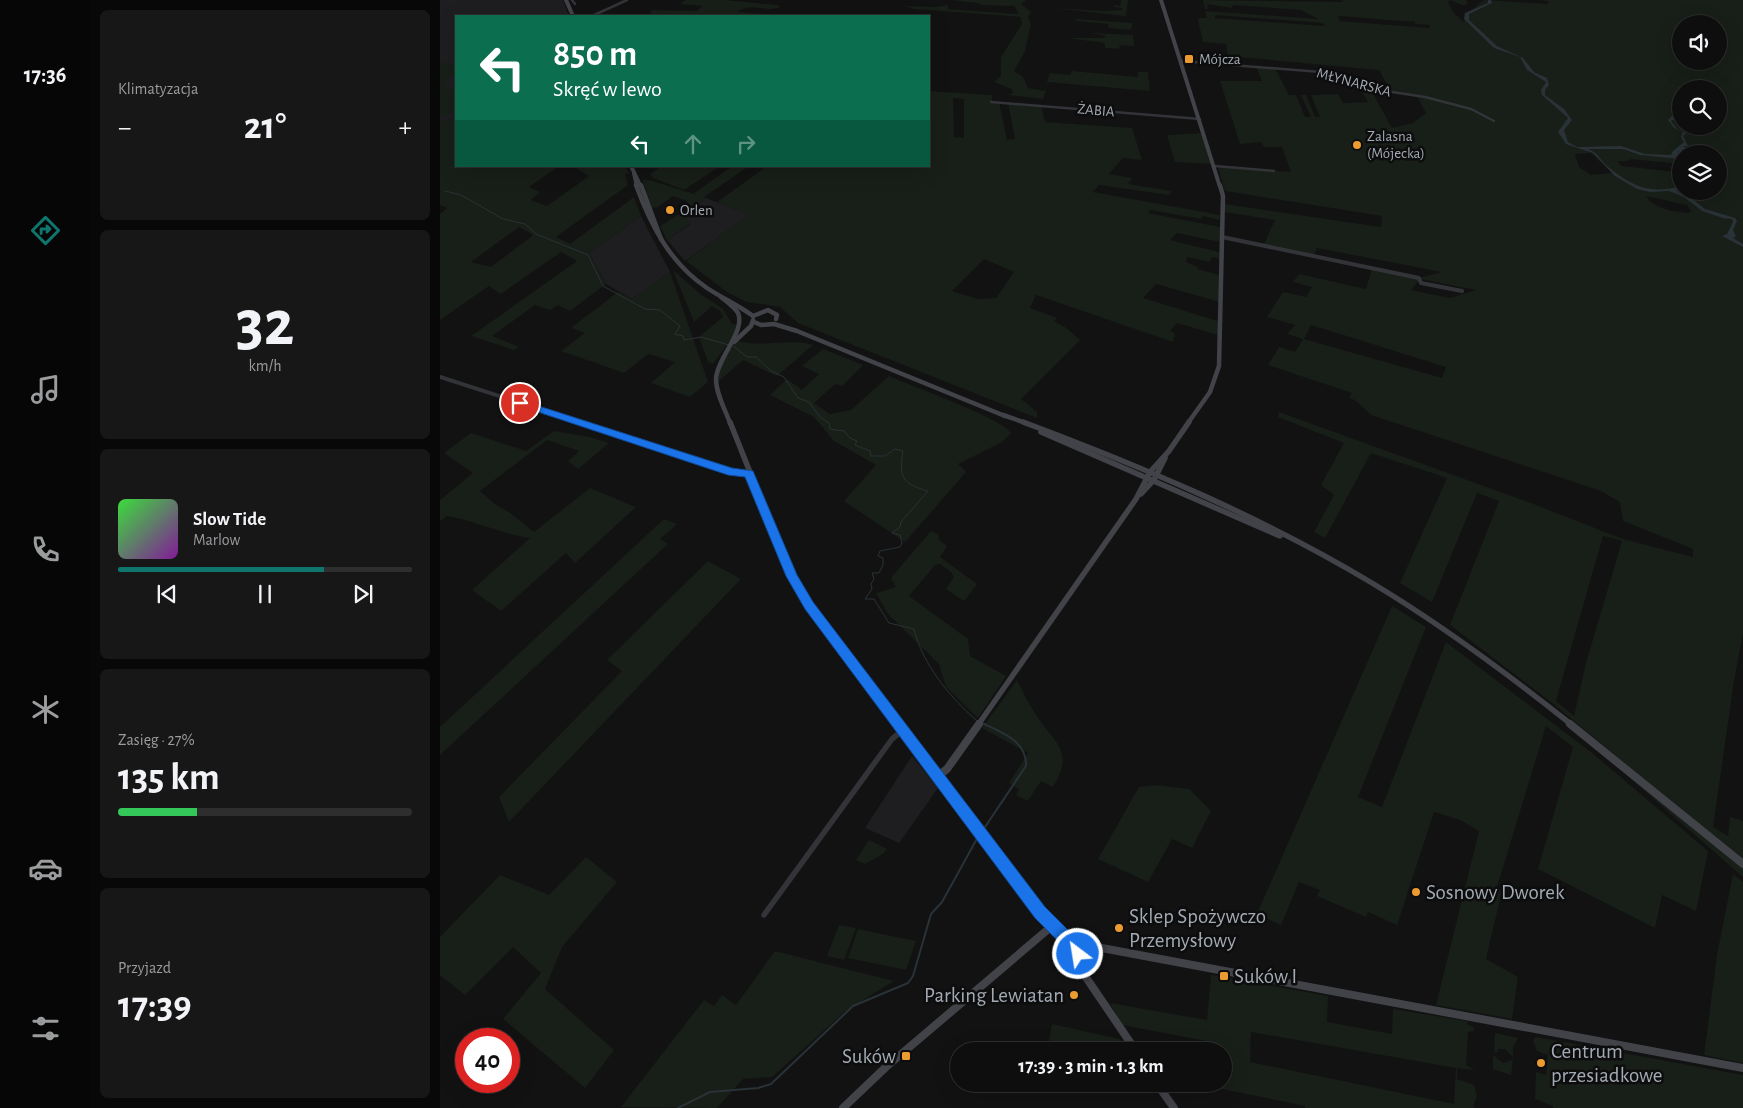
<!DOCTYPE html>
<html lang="pl">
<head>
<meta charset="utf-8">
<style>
	:root { --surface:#0e0e0e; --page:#171717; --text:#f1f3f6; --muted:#9b9c9e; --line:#2e2e2e; --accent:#0f766e }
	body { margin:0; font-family:"Alegreya Sans",sans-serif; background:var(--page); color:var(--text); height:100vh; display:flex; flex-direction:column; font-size:19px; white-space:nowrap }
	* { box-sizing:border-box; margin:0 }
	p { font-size:16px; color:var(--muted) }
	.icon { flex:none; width:28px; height:28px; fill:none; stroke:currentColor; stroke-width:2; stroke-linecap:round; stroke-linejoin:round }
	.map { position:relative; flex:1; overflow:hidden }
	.panel { display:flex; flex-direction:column; gap:10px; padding:10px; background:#080808; width:350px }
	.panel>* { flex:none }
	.guide { position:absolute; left:15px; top:15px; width:475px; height:152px; border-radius:0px; box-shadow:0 5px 20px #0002,0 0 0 1px var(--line); background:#0b6e4f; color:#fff; overflow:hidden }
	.controls { position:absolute; left:1232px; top:15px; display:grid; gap:10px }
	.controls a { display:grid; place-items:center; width:55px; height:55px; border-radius:50%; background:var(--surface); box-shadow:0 5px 20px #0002,0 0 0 1px var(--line); font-size:25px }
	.speed { position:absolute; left:15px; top:1028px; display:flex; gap:10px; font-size:25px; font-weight:700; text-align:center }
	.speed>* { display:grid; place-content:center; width:65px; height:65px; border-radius:50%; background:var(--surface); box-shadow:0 5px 20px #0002,0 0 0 1px var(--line); line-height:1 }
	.speed .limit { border:8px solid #d22; background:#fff; color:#111 }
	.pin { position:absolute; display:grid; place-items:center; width:42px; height:42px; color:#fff; margin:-21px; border:2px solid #fff; border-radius:50%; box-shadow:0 1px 5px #0007 }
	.me { position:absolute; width:55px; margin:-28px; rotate:329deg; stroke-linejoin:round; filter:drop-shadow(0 0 4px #0008) }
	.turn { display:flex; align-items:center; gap:18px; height:105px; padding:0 15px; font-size:22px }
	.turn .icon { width:65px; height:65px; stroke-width:2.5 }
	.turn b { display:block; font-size:35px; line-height:42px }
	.lanes { display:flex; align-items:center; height:48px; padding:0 15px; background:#0003; justify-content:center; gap:25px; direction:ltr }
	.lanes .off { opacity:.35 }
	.big { font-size:38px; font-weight:700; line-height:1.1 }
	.panel .card { flex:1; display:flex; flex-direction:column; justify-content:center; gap:8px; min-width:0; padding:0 18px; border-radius:8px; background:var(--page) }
	.panel .dial { align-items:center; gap:0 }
	.dial b { font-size:65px; line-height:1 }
	.song { display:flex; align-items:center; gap:15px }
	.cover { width:60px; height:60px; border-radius:8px; background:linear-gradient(135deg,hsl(120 70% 55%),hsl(290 70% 35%)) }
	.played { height:5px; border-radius:2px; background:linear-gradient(90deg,var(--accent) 70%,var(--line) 70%) }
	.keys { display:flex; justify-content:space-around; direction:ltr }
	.heat { display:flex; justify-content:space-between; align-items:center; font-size:28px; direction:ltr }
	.charge { height:8px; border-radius:4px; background:linear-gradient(90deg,#34c759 27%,var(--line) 0) }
	.trip { position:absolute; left:510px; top:1042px; width:282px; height:50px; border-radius:25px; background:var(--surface); box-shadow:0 5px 20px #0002,0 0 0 1px var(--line); font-weight:700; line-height:50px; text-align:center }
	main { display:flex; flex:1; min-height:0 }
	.tabs { display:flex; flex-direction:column; width:90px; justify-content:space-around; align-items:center; background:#060606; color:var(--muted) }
	.tabs .icon { width:35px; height:35px }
	.tabs .current { color:var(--accent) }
	.tabs b { font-size:22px; color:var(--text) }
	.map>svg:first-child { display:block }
	.built { fill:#1e1e20 }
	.green { fill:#181e18; fill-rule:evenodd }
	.water { fill:#293236 }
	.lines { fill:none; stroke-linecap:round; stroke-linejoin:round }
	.stream-far1 { stroke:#293236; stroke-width:1 }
	.stream { stroke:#293236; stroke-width:2 }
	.street-far3 { stroke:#333438; stroke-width:2.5 }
	.street-far2 { stroke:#333438; stroke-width:4 }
	.street-far1 { stroke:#333438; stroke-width:4.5 }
	.street { stroke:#333438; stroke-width:5.5 }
	.secondary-far3 { stroke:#414348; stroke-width:4 }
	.secondary-far2 { stroke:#414348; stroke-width:4.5 }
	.secondary-far1 { stroke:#414348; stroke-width:5.5 }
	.secondary { stroke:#414348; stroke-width:8 }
	.route { fill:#1a73e8; stroke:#114b97 }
	.poi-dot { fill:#ec9b30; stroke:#0d0d0e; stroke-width:2 }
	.labels { text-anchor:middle; stroke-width:5; stroke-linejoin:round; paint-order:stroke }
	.far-poi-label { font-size:15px; fill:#a3aab3; stroke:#0d0d0e; text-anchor:start }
	.far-street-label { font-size:15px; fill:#a3aab3; stroke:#0d0d0e }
	.near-poi-label { font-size:21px; fill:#a3aab3; stroke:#0d0d0e; text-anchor:start }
</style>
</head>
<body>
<main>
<nav class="tabs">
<b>17:36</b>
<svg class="icon current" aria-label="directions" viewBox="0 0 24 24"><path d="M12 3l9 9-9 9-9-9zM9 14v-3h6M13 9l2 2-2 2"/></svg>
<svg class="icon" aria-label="music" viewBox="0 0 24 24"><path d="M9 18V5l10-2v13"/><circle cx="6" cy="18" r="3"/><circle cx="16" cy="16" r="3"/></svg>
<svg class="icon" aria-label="phone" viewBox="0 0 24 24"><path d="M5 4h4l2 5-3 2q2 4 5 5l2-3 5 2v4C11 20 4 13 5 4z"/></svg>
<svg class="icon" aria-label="climate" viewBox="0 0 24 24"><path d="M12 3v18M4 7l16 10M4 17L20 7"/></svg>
<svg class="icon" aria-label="car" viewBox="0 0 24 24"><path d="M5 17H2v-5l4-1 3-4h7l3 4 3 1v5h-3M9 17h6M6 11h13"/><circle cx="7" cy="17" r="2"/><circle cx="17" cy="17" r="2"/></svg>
<svg class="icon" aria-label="filters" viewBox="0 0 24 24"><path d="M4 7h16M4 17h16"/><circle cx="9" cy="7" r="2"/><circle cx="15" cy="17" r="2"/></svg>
</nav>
<section class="panel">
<div class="card"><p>Klimatyzacja</p>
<div class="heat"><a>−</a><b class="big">21°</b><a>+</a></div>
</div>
<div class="card dial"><b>32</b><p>km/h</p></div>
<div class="card">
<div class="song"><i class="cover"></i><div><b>Slow Tide</b><p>Marlow</p></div></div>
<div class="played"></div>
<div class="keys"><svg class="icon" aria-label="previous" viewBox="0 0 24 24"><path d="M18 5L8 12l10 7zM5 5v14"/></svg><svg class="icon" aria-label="pause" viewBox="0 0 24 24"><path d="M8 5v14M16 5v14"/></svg><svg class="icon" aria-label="next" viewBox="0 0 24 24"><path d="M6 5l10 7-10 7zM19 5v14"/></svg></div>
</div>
<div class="card"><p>Zasięg · 27%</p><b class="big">135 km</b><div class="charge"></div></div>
<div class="card"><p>Przyjazd</p><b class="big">17:39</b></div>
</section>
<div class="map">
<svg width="1303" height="1108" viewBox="0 0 1303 1108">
	<rect width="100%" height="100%" fill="#121213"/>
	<!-- built -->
	<g class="built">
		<path d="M0,0H123L129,16H16V118L0,122Z"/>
		<path d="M266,198L309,215L245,261L227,240L251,224L243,215Z"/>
		<path d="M201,216L230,272L192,299L166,284L149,253Z"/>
		<path d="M472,756L498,788L459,843L425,828Z"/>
	</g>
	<!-- green -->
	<g class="green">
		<path d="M245,0H285L338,5L340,7C326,13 310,2 297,12L346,16H194V14L208,16L212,10L257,11L262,6L240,4Z"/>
		<path d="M510,0H587L581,4L591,12L588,17L591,24L585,51L574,71L583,77L588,88L606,91L603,99L569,95L573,93L572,89L554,82L561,76V57L582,24L580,17L474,9L464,6L496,7L508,5V9L579,14L574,6L541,5L538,3Z"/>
		<path d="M681,0H688L686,16L614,8L662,11L682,10V8L674,7V5L680,6Z"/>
		<path d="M763,0L905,2L901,0H1026L1028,3L1024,6L1010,0L1008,2L1013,12L1024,22L1027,14L1044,0L1108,4V1L1099,0H1303V633L1294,681L1273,827L1288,836L1290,817L1303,821V861L1111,702L1010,625L1059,501L1037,493L992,602L960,583L1007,478L931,453L885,538L874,532L894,495L881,485L904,443L838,417L839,412L1091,503L1183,539L1253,557V549L1183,521L1180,502L1161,491L931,415L915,400L909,398L912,393L828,365L839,347L855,352L863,339L847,334L855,325L827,317L843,292L866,297L872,287L853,282L859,274L926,289L932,268L979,278L1002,272L877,248L874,256L823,246L835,220L785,212V204L941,227L942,216L785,191L778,167L851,172L842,147H824L821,142L800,144L780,81H822L816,66L835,68L849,95H856L865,117H871L861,95H866L875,117H880L871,95L898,94L903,103L928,102L919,87L931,90L952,128L973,123L986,113L977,96L952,93L939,70L788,56L786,44L763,42L758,20L760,18H767L765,11L878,19L861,10L793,5L792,8L767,4L768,9H765ZM775,15L883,23L885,26L775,18ZM898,16L975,22V24L989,25L990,28L900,21ZM1241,24H1279V61H1241ZM1241,89H1279V126H1241ZM1151,153L1172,173L1151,175L1139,167L1135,154ZM1241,154H1279V191H1241V170L1237,172L1181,166L1178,161H1188L1191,159L1241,164ZM1206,196L1247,205L1251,211L1249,213C1232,211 1216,210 1206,196ZM980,279L1036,290H1037L1010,298L971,290ZM871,325L1006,367L1002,378L864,339ZM1163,536L1182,541L1146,663L1134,716L1116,701Z"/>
		<path d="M636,19L693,23L691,30L669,28L668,24L637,21Z"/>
		<path d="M650,33L693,35L694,46L680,45L679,49L665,48V43L627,38H664L666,36Z"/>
		<path d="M8,63L16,65V74L7,77L5,89H16V112L1,116L0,64Z"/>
		<path d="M632,71L698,77V72H708L710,91L607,82L610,73L630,75Z"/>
		<path d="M489,91L552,95V101L559,102L567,140L575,139L568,103L601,105L605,122L692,128L702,160L683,158L669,174L692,178L688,184L732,191L729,195L659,185L653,192L780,215L779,220L762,216V219L710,210L708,213L780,227V242L737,233L730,240L779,252L780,259L772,257L770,262L747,257L746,262L758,267L757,269L779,275L780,302L716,284L703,298L778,321V335L737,323L730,331L735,333L733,342L596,295L590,308L617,318L614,321L625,327L640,340L581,399L597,412V418L358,323L340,307L307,302L287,292L246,261L308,215L277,202L327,166H489ZM513,98L524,99V138L514,137ZM544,259L574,272L556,298L538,299L512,291Z"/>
		<path d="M16,118V166H119L89,187L100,192L91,200L107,206L149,176L133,166H184L190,174L185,173L188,185L116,237L130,244L194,197L201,216L149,253L166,284L130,311L118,305L110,310L95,305L52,336L79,347L74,350L31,336L137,261L121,252L61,294L49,286L0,320V214L7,208L0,205V122ZM79,227L92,234V236L51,267L31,262Z"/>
		<path d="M763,133L771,164L735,162L727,135Z"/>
		<path d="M222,166H280L244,190L213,178L210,174Z"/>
		<path d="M293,166H309L264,197L266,198L243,215L251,223L227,240L220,226L246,210L247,201L233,196L218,207L212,208L202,179L213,181L257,195L254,193Z"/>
		<path d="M233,270L259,293L283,309L292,324L298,325L294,335L273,364L268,362L259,337L283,317L280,311L272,306L254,322Z"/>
		<path d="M230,272L268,382L250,397L211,383L235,362L208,354L184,373L121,351L145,333L131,328L178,292L192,299Z"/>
		<path d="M298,341C323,348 349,338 373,345L337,376L303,360L278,382C279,365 286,352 298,341Z"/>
		<path d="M383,349L423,365L402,386L395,384L374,403L390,414L411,410L449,376C471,386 560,417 571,433L562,442L518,464L526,472L465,542L404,501L436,465L394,441L374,417L330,395L347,379L362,390L379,374L362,366Z"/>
		<path d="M114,431L150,437L169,443L138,469L128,461L139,451L107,440L40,491L56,505L69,512L94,532L150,488L196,507L135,563L126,553L61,611L32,590L90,538C62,534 36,521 7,516L0,521V500L33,473L4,453L31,433L86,451Z"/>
		<path d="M224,519L237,524L220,539L228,544L0,755V727Z"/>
		<path d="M491,531L498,534L499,540L507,546L500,557L537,584L524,601L506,589L514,577L511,572L500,564L495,565L469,596L528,639L530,656L566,676L538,718L506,687L499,664L448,614L436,593L456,587L451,578Z"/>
		<path d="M268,561L301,579L69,822L59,797L182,671L167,660Z"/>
		<path d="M952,606L986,627L918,797L942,807L1006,642L1151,752L1268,851L1256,911L1222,895L1215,928L1098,869L1133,747L1106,726L1057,887L1062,891L1046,959L1078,977L1072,1019L996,1005L1039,831L1020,820L994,812L957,925L928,912L926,917L877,896L880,890L859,882L841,925L817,914Z"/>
		<path d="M577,680C583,692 589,704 596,715C615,743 635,752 613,787L601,781L588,801L576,795L579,789L569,783L588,753L542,728Z"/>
		<path d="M1182,769L1303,867V877L1182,771Z"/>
		<path d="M716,785L749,789L771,811L752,848L732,839L708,882L658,859L699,787Z"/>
		<path d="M429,840L447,849L443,854L425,864L416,860Z"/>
		<path d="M146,857L177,882L122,947L105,989L174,1050L145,1088L63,1019L101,973L73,947L25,995L0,975V937L60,875L109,895Z"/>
		<path d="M1293,874L1303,882V1063L1264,1055L1277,955Z"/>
		<path d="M399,925L416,928L404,960L387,956Z"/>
		<path d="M418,929L476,941L466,970L408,958Z"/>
		<path d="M335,951L454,981L407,1010L332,1077L303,1079L277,1108L181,1107L264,1000L274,1006L282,995L296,1005Z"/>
		<path d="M771,975L888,996L887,1022L952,1034L953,1009L1027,1021V1024L1033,1027L1034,1031L1028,1032L1026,1065L1035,1070L1017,1068V1079L1034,1085L1037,1096L1033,1107L1036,1108H865V1106L763,1085L784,1084V1051H766V1041L682,1025L670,1003L767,1020ZM811,1032L1016,1068L1014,1104L810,1062Z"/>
		<path d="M612,1024L680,1039L688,1051H607Z"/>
		<path d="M1055,1033L1078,1038L1073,1047V1057L1065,1049H1059L1056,1053L1054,1052Z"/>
		<path d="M1096,1037L1303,1075V1108H1113V1106L1095,1099L1096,1072L1106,1075L1108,1055L1097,1051L1093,1040Z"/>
		<path d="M1053,1055L1063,1063L1073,1060L1071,1075L1053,1069Z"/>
	</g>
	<!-- water -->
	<path class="water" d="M1048,0H1051L1052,3L1029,14V20L1057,46L1083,58L1094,72L1107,78L1109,85L1105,90V95L1124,109L1132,120L1124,130L1128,142L1137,147L1181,146L1205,154L1231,155L1233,151L1244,142L1241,137L1243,132L1234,128L1228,120L1232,116L1235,119L1231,121L1237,129L1246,133L1243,136L1248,146H1243L1255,154H1241V159L1200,155L1183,149H1147C1158,152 1160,160 1167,166C1192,186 1209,195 1241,186V189L1237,190L1238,192L1250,197L1265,209L1295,218L1297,221L1293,230L1296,236L1293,238L1303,244V247L1282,236L1287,234L1293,222L1292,219L1283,218L1262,211L1244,197L1229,191L1210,192L1197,189L1175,176L1153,153L1126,144L1118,132L1128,118L1102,95L1101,90L1106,82L1087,70L1080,57L1054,48L1024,19L1025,13L1048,3Z"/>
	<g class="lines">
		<!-- stream-far1 -->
		<g class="stream-far1">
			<path d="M5,191L21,195L63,219L85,224L96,234L148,255L163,286L205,309L220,310L240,326L235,334L243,336L244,340L261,337L289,345"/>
			<path d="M293,346L307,357H316L331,371L344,377L358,398L369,402L380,417L389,423L390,429L404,431L410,438L417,441L415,445L430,451L431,456H445L455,449L463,451C459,477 462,484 488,491L461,522L460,527L452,533L460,535L462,543L460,547L440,551L438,556L443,558V565L439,573H432L434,579L431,584L432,589L425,599H434L449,623L474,629C483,665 509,696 537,721"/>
			<path d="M543,723L547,725"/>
		</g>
		<!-- stream -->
		<g class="stream">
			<path d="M543,830L586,766C587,742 564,733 544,724"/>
			<path d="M238,1108L270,1092L318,1088L331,1084L413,1006L468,983L473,976L491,914L502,902L539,835"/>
		</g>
		<!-- street-far3 -->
		<g class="street-far3">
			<path d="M132,0L135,4"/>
			<path d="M152,16L187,0"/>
			<path d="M741,61L881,72L919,87L985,97L1031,109L1054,121"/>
			<path d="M551,102L760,119"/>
			<path d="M775,166L834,171"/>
		</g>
		<!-- street-far2 -->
		<g class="street-far2">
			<path d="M782,237L979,278L981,283L1022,291"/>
			<path d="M0,377L143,423"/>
		</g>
		<!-- street-far1 -->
		<path class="street-far1" d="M139,422L292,472L309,474"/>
		<!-- street -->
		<path class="street" d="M324,915L452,739L463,730"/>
		<!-- secondary-far3 -->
		<g class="secondary-far3">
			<path d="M126,0L133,16"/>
			<path d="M721,0L780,187"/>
			<path d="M191,166L201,187"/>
			<path d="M194,173L197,187"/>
		</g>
		<!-- secondary-far2 -->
		<g class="secondary-far2">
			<path d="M196,185C211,226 230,263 267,288C282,298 298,305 313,316"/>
			<path d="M201,185L221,239"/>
			<path d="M281,297C287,302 294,307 298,313C306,331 277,358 276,379C276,394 285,409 290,423"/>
			<path d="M313,316L328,310L337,315L336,319"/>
			<path d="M314,322L321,325L334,324L357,331L565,416"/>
			<path d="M294,342L311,326L313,320"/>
			<path d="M563,415L586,423"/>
			<path d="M748,423L770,392L779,366L783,196L780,185"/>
		</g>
		<!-- secondary-far1 -->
		<g class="secondary-far1">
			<path d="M290,422L347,565L369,606L459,725"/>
			<path d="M583,422C703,467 822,517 932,583C1002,625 1068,674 1132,725"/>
			<path d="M601,432L840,536"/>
			<path d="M701,494L714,480L725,458"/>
			<path d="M538,725L696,499L710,472L729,451L749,422"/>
		</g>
		<!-- secondary -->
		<g class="secondary">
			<path d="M458,724L600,912C615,929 630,939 651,946L1303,1068"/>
			<path d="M1130,724L1303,864"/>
			<path d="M498,776L507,769L539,724"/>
			<path d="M630,939V959L641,970L696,1051"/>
			<path d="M640,968L638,954L641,943"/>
			<path d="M717,1084L734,1108"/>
			<path d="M403,1108L446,1067L612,926"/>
		</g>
	</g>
	<!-- route -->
	<path class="route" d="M80,400L292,468L313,471L357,575L373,602L605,907L628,930L646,938L648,943L643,959L638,962L632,959L630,954L632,947L618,941L595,918L365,609L346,576L305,477L288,475L77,405V401Z"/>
	<!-- markers -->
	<g class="poi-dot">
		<rect x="744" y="54" width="10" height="10" rx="2.5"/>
		<circle cx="917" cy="145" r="5"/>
		<circle cx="230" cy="210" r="5"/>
		<circle cx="976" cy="892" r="5"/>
		<circle cx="679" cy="928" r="5"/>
		<rect x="779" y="971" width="10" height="10" rx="2.5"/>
		<circle cx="634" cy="995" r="5"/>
		<rect x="461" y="1051" width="10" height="10" rx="2.5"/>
		<circle cx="1101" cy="1063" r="5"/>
	</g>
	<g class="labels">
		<!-- far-poi labels -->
		<g class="far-poi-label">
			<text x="759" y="64">Mójcza</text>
			<text x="927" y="141">Zalasna<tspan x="927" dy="17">(Mójecka)</tspan></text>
			<text x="240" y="215">Orlen</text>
		</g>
		<!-- far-street labels -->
		<g class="far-street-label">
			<text transform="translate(914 82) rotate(15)" y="5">MŁYNARSKA</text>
			<text transform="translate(656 110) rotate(5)" y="5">ŻABIA</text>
		</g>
		<!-- near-poi labels -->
		<g class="near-poi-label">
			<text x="986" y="899">Sosnowy Dworek</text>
			<text x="689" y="923">Sklep Spożywczo<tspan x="689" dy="24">Przemysłowy</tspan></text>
			<text x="794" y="983">Suków I</text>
			<text x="624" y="1002" text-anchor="end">Parking Lewiatan</text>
			<text x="1111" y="1058">Centrum<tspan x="1111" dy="24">przesiadkowe</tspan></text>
			<text x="456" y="1063" text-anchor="end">Suków</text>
		</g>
	</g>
</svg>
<div class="controls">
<a><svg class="icon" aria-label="sound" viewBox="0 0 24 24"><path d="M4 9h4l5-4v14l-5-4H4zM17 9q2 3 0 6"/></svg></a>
<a><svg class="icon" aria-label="search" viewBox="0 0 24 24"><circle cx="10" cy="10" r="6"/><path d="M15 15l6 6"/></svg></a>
<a><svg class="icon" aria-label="layers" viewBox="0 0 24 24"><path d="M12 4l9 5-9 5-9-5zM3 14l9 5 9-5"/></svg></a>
</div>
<div class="speed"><div class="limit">40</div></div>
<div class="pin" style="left:80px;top:403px;background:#d93025"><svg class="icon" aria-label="arrive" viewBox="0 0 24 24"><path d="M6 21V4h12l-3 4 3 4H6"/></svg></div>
<svg class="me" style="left:638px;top:954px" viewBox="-20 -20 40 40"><circle r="17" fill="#1a73e8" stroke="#fff" stroke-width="3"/><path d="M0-11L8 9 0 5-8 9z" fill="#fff"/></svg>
<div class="trip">17:39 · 3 min · 1.3 km</div>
<div class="guide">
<div class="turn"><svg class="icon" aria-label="left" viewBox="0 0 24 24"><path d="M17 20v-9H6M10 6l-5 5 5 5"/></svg><div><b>850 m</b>Skręć w lewo</div></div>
<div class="lanes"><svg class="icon" aria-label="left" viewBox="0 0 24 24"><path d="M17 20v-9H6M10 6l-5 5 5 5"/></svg><svg class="icon off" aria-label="ahead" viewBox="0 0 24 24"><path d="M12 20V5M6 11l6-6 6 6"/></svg><svg class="icon off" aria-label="right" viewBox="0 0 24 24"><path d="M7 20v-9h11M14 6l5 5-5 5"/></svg></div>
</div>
</div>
</main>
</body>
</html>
